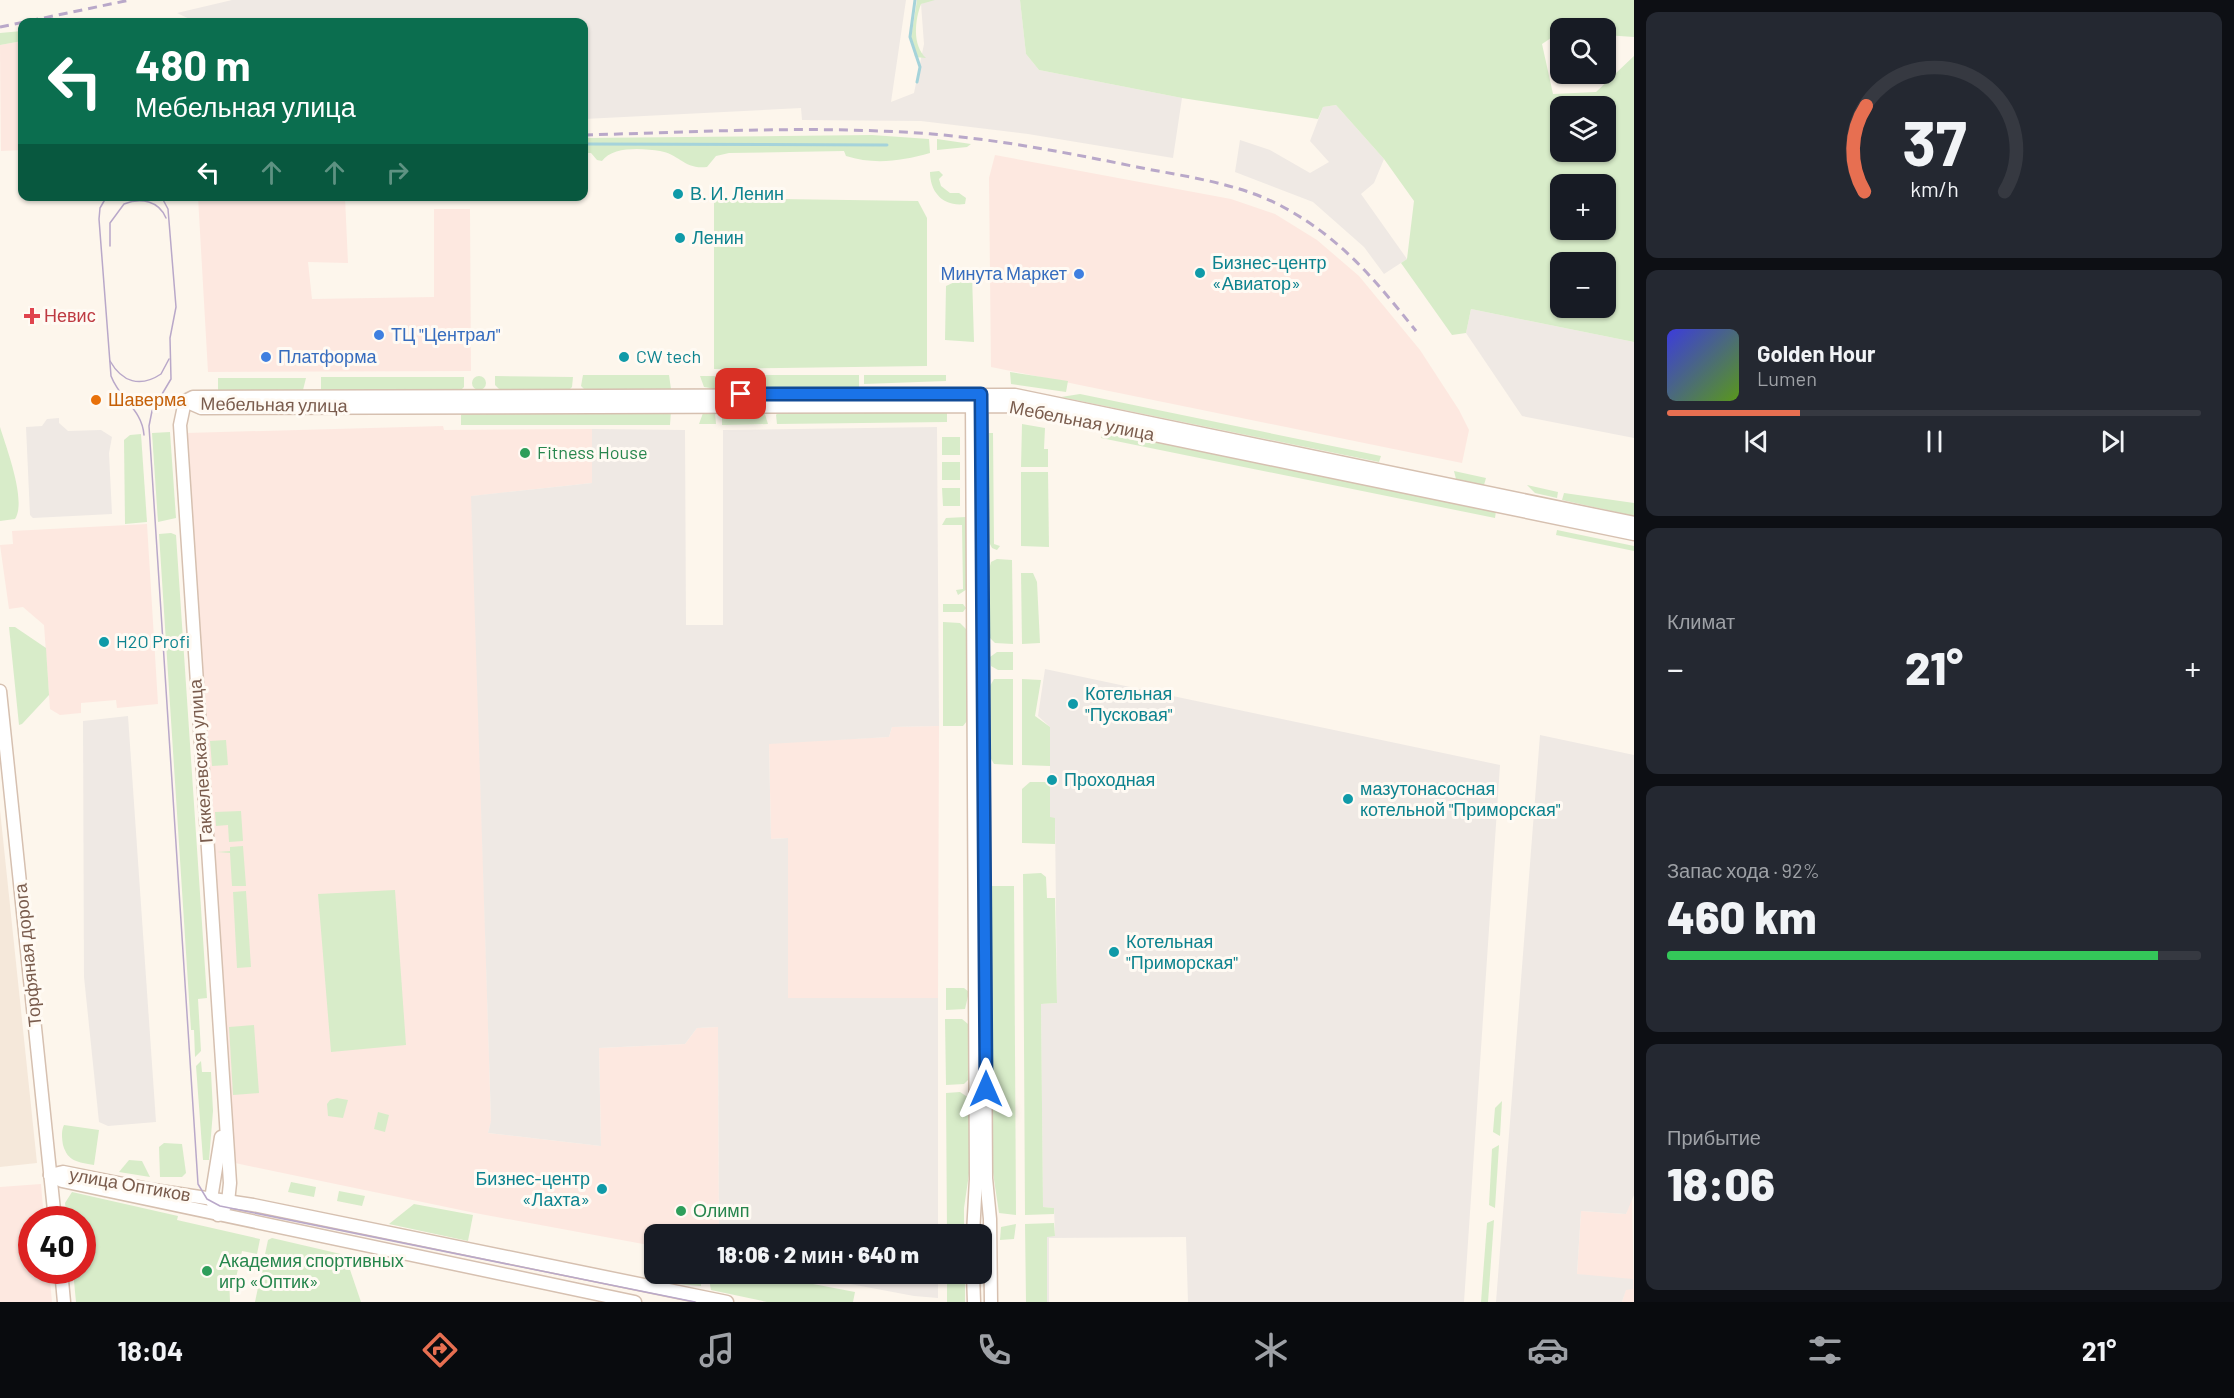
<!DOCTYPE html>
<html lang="ru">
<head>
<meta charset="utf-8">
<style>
	:root { --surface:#171b24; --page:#242831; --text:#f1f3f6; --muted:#9ea1a6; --line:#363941; --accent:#e76f51 }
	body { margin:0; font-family:Barlow,sans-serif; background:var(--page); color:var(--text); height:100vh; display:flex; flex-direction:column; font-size:22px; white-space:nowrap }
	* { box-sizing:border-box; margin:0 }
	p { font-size:20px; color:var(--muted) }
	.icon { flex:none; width:33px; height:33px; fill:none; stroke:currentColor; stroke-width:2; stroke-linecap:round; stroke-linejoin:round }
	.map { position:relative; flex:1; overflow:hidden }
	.drawer { display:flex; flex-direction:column; gap:12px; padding:12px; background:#0d0f14; width:600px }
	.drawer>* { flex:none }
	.banner { position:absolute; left:18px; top:18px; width:570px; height:183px; border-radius:12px; box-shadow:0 2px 4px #0004; background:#0b6e4f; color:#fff; overflow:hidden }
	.fabs { position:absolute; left:1550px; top:18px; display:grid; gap:12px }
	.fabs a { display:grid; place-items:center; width:66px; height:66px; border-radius:12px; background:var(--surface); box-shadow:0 2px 4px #0004; font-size:30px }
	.speed { position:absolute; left:18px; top:1206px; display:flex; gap:12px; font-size:30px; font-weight:700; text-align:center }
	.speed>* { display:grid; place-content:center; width:78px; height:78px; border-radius:50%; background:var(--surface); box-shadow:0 2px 4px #0004; line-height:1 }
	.speed .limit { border:9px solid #d22; background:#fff; color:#111 }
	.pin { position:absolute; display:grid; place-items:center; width:51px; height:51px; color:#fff; margin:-26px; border-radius:12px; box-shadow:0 3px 9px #0006 }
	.me { position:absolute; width:66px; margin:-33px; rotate:0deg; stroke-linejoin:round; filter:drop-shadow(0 0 4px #0008) }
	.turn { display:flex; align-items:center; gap:21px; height:126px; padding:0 18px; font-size:27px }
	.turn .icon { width:78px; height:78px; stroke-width:2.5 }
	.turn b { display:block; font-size:42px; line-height:51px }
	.lanes { display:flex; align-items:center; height:57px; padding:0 18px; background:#0003; justify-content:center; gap:30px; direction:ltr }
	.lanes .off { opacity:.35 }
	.big { font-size:45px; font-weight:800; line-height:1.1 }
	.drawer .card { flex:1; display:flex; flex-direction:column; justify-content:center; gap:9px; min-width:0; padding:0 21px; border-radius:12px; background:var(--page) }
	.drawer .dial { align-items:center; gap:0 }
	.dial svg { height:156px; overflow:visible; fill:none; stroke:var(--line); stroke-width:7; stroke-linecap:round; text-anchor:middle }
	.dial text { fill:var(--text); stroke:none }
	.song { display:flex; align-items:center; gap:18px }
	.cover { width:72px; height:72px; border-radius:9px; background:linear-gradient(135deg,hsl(240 70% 55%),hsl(90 70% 35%)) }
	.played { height:6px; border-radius:3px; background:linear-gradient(90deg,var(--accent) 25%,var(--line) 25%) }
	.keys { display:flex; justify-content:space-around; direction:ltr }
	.heat { display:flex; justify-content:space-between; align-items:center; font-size:33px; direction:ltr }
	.charge { height:9px; border-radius:4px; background:linear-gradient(90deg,#34c759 92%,var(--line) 0) }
	.trip { position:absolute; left:644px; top:1224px; width:348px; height:60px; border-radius:12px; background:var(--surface); box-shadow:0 2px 4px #0004; font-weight:800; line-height:60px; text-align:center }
	.menu { display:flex; height:96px; justify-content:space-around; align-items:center; background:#090b0e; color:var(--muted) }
	.menu .icon { width:42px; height:42px }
	.menu .active { color:var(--accent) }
	.menu b { font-size:27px; color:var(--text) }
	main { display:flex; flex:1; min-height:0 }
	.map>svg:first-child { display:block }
	.residential { fill:#f5e8da }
	.commercial { fill:#fde8e0 }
	.industrial { fill:#efe9e4 }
	.green { fill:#d8ecc9; fill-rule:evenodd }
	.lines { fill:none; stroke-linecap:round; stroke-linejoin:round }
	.stream { stroke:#a5d3da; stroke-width:3 }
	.secondary-casing { stroke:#d6c0b0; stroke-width:15 }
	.secondary { stroke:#fff; stroke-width:12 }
	.tram { stroke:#b9a8c9; stroke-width:1.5 }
	.rail { stroke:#b9a8c9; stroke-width:3; stroke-dasharray:9 6; stroke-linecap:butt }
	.route-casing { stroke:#114b97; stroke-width:15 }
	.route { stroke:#1a73e8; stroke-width:10 }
	.culture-dot { fill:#0f9aa8; stroke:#fffaf3; stroke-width:2 }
	.shop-dot { fill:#3f7fe0; stroke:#fffaf3; stroke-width:2 }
	.health-dot { fill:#e0444e; stroke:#fffaf3; stroke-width:2 }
	.food-dot { fill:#e8710a; stroke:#fffaf3; stroke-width:2 }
	.leisure-dot { fill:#2e9e5b; stroke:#fffaf3; stroke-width:2 }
	.labels { text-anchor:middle; stroke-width:6; stroke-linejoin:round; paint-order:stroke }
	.culture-label { font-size:18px; fill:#0d838f; stroke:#fffaf3; text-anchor:start }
	.shop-label { font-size:18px; fill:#366cbe; stroke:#fffaf3; text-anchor:start }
	.health-label { font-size:18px; fill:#be3a42; stroke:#fffaf3; text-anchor:start }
	.food-label { font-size:18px; fill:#c56008; stroke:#fffaf3; text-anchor:start }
	.street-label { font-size:18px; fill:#7a5c4d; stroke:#fffaf3 }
	.leisure-label { font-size:18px; fill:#27864d; stroke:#fffaf3; text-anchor:start }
</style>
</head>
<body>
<main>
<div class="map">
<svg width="1634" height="1302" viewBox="0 0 1634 1302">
	<rect width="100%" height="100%" fill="#fdf6ec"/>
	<!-- residential -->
	<path class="residential" d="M0,810L37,1163L0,1167Z"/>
	<!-- commercial -->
	<g class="commercial">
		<path d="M22,41V150L1,151L0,45Z"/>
		<path d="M995,155L1231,199L1275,214L1317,240L1359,276L1420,350L1459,410L1469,430L1462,463L991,367L989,178Z"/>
		<path d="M198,197H345L348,263L308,262L312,299L434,297V209H470L471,371L208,372Z"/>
		<path d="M443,426L444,430L592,429V483L472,496L491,1122L488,1133L601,1146L599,1048L685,1044L697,1028L718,1027L719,1234H654V1246L475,1213L235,1163L186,433Z"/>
		<path d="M147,524L158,704L117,708L116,700L81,703V713L60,715L50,709L44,625L23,607L9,609L0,545L13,544L12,531Z"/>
		<path d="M939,726L938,998H788L787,838L771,839L769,743L889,737L892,727Z"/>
		<path d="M41,1184L44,1219L32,1220V1270L49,1271L52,1302H0V1187Z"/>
		<path d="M1632,1195L1634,1302H1622L1626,1289L1577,1274L1581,1211L1626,1214Z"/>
	</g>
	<!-- industrial -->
	<g class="industrial">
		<path d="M232,0H906L891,102L914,93L924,44L921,4L931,0H1020L1026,54L1039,70L1182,98L1173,158L1028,134L921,121L802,120L801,108L584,119V22H196L177,13Z"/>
		<path d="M1336,105L1384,159L1374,183L1361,194L1407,259L1384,274L1364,247L1313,202L1235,172L1240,140L1270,150L1310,173L1329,162L1310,141L1323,107Z"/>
		<path d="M1471,309L1634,342V438L1522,416L1466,333Z"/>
		<path d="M59,418V423L68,431L101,430L112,437L109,453L112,514L33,518L30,515L26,427L42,426L47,419Z"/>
		<path d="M937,427L939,726L892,727L889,737L769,744L771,839L788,838V998H938V1234H719L718,1027L697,1028L685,1044L599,1048L601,1146L488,1133L491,1121L471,496L592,483V429L685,430L686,625H723V430Z"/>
		<path d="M1045,669L1500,765L1464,1302H1188L1186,1237L1049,1238V1302H1047V1236H1055L1054,1208L1043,1207L1041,1004L1057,1003L1055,818H1050V727L1038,716Z"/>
		<path d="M128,716L156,1122L108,1126L99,1122L84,977L83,721Z"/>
		<path d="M1540,735L1634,755V1195L1626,1214L1581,1211L1577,1274L1633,1279V1289L1626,1290L1622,1302H1496Z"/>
		<path d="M797,1274H938V1298L914,1296Z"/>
	</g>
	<!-- green -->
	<g class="green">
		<path d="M917,0H935L921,4C915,20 912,45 926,58L915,57L911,38Z"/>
		<path d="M1020,0H1634V37L1605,35V28H1560V32L1542,44L1553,94L1596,92L1634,56V342L1471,309L1466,333L1452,335L1401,263L1407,259L1414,201L1384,159L1336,105L1323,107L1318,119L1182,98L1039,70L1026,54ZM1605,106V152H1560V106ZM1605,184V230H1560V184ZM1605,262V308H1560V262Z"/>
		<path d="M22,31V41L0,45V33Z"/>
		<path d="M872,135L929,139L930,153C902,161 874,165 846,156L844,151L729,153L716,156L707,167C685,170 679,154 660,151C643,148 612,146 602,161L597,160L591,153H584V138Z"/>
		<path d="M937,139L971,144L967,147L937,150Z"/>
		<path d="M939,171L943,175L939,179L941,186L950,193H959L966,198L965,204C944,207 930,193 930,172Z"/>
		<path d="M714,198L918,201L927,218V366L714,369Z"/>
		<path d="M972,274L974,342L945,340L946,286Z"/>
		<path d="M1010,372L1068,381L1066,392L1011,384Z"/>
		<path d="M583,375H669L671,389H584L581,386Z"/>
		<rect x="722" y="375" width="137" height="14"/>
		<path d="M864,375H946V381L864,384Z"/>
		<circle cx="479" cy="383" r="7"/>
		<path d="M495,376L573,377L572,387L570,389H499L495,385Z"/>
		<path d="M700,376H715L716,389L704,387Z"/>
		<path d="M321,377H464V387L461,390H321Z"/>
		<path d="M218,378H306L303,390H218Z"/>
		<path d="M1080,394L1381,456L1379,462L1061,397Z"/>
		<path d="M671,411L670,425H461V415L464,412Z"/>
		<path d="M722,411H764L768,424L722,425Z"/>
		<path d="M779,411H947V422L777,424L776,415Z"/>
		<path d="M715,412L716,424H699L703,413Z"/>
		<path d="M1022,424L1045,428L1044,449H1048V467H1021Z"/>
		<path d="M0,427C6,447 27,501 15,519L0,521Z"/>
		<path d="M1103,431L1496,511L1495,518L1101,438Z"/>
		<path d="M170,432L176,518L158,522L152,433Z"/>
		<path d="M988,433H993L994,544L1000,546L997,550L992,548L989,542Z"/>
		<path d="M141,434L147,522L125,524L124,440L130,435Z"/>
		<rect x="942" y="437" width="18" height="18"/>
		<rect x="942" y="462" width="18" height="18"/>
		<path d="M1454,471L1486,478L1484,485L1456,479Z"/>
		<path d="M1021,472H1048L1049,547L1021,546Z"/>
		<path d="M1527,485L1558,492L1557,498L1535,493Z"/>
		<path d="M942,488H960V506H943Z"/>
		<path d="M1564,493L1634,503V516L1562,500Z"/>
		<path d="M966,517L967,589L958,595L956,590L963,589L962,525H942L946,518Z"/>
		<path d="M1557,530L1634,546V551L1556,535Z"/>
		<path d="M171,533L176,535L207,998L198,999L201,1051L195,1057L194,1030H191L159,534Z"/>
		<path d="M997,559L1012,560L1013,644L995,643L989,637V570L991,562Z"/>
		<path d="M1021,573H1033L1037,582L1040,643L1022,644Z"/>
		<path d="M943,604H963L966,608L963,612H943Z"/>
		<path d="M943,622L960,623L967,630V721L963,726H943Z"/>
		<path d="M9,627H15L46,648L49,695L22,724L19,725Z"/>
		<path d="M997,652H1013V670H998L991,666L990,657Z"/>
		<path d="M994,679H1013V765L994,764L990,757V686Z"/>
		<path d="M1022,679L1041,680L1035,716L1050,727V766L1022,765Z"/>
		<path d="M226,740L228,765L212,766L210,741Z"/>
		<path d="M1030,782H1050V817L1055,818V844L1022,843V789Z"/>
		<path d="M241,811L243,841L229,842L228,825L216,826L215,812Z"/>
		<path d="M243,846L246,886H232L230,853L217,852L230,851V847Z"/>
		<path d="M1041,873L1046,877L1047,898H1055L1057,1003L1041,1004L1043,1207L1054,1208V1214L1025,1215L1023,874Z"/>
		<path d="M990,886H1014L1016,1215L999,1213L992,1166Z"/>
		<path d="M395,890L406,1045L331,1052L318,894Z"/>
		<path d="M246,891L251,967L237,968L233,892Z"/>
		<path d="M946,988H964L969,992L965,1009L946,1010Z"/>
		<path d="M945,1019H962L968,1024L969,1079L964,1084L946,1085Z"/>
		<path d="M254,1025L259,1093L233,1095L229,1027Z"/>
		<path d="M201,1061L202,1072H211L213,1111L209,1160H203L196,1066Z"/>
		<path d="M960,1092L969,1098L970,1167L964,1208V1234H947L946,1093Z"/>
		<path d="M337,1098L348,1100L343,1118L328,1116L327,1104L330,1100Z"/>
		<path d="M1502,1101L1500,1136L1493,1132L1495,1108Z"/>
		<path d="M378,1112L389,1115L385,1132L374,1129Z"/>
		<path d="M64,1125L99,1130L94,1165C78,1162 68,1162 63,1145C62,1138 61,1131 64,1125Z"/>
		<path d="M164,1143L182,1144L186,1173L182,1177H160L159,1147Z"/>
		<path d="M1499,1145L1495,1208L1489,1205L1492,1149Z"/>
		<path d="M129,1160L142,1161L150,1177L119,1172Z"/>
		<path d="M291,1182L316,1187L314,1197L288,1192Z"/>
		<path d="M339,1191L365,1196L362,1206L337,1201Z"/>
		<path d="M72,1192L178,1216L177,1220L260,1239L257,1254L242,1251L236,1278L229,1277L230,1302H76L73,1271L82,1270V1220L67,1219L65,1203Z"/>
		<path d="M414,1204L473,1215L468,1241L389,1224Z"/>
		<path d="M1494,1220L1488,1302H1481L1487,1223Z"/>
		<path d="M1054,1223L1055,1236L1047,1237V1302H1026L1025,1224Z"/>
		<path d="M1016,1224L1014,1239L1000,1240L1001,1227Z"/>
		<path d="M272,1238L345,1255L361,1302H255L268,1240Z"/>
		<path d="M680,1274H701V1286L679,1284Z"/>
		<path d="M708,1274H761L855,1292L853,1302H767L711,1290Z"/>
		<rect x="947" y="1274" width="18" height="28"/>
	</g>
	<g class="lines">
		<!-- stream -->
		<g class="stream">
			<path d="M915,0L910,37L920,67L917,82"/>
			<path d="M584,144L887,145"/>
		</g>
		<!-- secondary casing -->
		<g class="secondary-casing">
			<g id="secondary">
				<path d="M981,397L986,1178L990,1219L991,1302"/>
				<path d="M972,399L976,1179L973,1234"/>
				<path d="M185,401L201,408L1014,406L1634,534"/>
				<path d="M185,401L193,397L1015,395L1634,523"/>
				<path d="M185,401L180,425L230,1183L228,1202L218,1215"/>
				<path d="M0,691L55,1220"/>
				<path d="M50,1175L63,1172L153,1190L253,1205L727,1302"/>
				<path d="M50,1175L62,1181L635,1302"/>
				<path d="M214,1205L211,1199L221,1137"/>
				<path d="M61,1270L64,1302"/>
				<path d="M973,1274L974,1302"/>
			</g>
		</g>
		<!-- secondary -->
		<use href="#secondary" class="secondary"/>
		<!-- tram -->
		<g class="tram">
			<path d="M107,196L100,208L99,219L111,376C120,400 142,409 144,435"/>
			<path d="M161,196L168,209L176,307L170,338L171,379L152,411L149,426L198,1184L207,1199L220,1206L695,1302"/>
			<path d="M110,246V223L124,204C141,197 159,201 166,218"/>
			<path d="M110,361C122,382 140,388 161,374L169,359"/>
		</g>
		<!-- rail -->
		<g class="rail">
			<path d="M77,22H120"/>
			<path d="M0,27L130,0"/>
			<path d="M584,135C699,132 816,125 932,134C1001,140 1069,153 1137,167C1187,177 1240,183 1285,208C1343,240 1375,280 1416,331"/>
		</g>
	</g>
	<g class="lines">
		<!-- route casing -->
		<g class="route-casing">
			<path id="route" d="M741,394H981L986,1089"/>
		</g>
		<!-- route -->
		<use href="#route" class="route"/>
	</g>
	<!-- markers -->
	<g class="culture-dot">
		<circle cx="678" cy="194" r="6"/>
		<circle cx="680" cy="238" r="6"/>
		<circle cx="1200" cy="273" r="6"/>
		<circle cx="624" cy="357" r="6"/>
		<circle cx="104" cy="642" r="6"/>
		<circle cx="1073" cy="704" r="6"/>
		<circle cx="1052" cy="780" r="6"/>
		<circle cx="1348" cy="799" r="6"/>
		<circle cx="1114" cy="952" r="6"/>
		<circle cx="602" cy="1189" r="6"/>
	</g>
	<g class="shop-dot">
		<circle cx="1079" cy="274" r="6"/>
		<circle cx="379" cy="335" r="6"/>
		<circle cx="266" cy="357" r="6"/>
	</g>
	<path class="health-dot" d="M29 307h6v6h6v6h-6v6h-6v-6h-6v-6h6z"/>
	<circle class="food-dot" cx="96" cy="400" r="6"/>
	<g class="leisure-dot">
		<circle cx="525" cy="453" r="6"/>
		<circle cx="681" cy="1211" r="6"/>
		<circle cx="207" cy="1271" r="6"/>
	</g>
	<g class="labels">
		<!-- culture labels -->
		<g class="culture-label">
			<text x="690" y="200">В. И. Ленин</text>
			<text x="692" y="244">Ленин</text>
			<text x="1212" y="269">Бизнес-центр<tspan x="1212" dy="21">«Авиатор»</tspan></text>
			<text x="636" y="363">CW tech</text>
			<text x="116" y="648">H2O Profi</text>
			<text x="1085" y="700">Котельная<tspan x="1085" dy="21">"Пусковая"</tspan></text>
			<text x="1064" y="786">Проходная</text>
			<text x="1360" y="795">мазутонасосная<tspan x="1360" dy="21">котельной "Приморская"</tspan></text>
			<text x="1126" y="948">Котельная<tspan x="1126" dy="21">"Приморская"</tspan></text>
			<text x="590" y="1185" text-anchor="end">Бизнес-центр<tspan x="590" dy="21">«Лахта»</tspan></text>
		</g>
		<!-- shop labels -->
		<g class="shop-label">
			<text x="1067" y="280" text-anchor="end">Минута Маркет</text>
			<text x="391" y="341">ТЦ "Централ"</text>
			<text x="278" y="363">Платформа</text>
		</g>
		<!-- health labels -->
		<g class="health-label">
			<text x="44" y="322">Невис</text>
		</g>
		<!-- food labels -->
		<g class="food-label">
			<text x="108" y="406">Шаверма</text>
		</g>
		<!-- street labels -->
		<g class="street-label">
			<text transform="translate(274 405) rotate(1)" y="6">Мебельная улица</text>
			<text transform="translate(1082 421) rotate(11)" y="6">Мебельная улица</text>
			<text transform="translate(201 761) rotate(-94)" y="6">Гаккелевская улица</text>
			<text transform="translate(28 955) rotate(-96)" y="6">Торфяная дорога</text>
			<text transform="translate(130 1185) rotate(10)" y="6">улица Оптиков</text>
		</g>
		<!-- leisure labels -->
		<g class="leisure-label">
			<text x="537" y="459">Fitness House</text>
			<text x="693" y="1217">Олимп</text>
			<text x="219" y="1267">Академия спортивных<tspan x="219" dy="21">игр «Оптик»</tspan></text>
		</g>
	</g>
</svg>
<div class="fabs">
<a><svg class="icon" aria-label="search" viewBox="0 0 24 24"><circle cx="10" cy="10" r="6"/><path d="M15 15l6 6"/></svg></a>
<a><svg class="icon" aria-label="layers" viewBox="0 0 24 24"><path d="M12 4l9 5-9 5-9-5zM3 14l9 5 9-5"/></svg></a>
<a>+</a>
<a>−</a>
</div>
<div class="speed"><div class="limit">40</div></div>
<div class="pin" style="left:741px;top:394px;background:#d93025"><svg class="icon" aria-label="arrive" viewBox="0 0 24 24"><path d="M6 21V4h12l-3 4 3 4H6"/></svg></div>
<svg class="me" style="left:986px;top:1089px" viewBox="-20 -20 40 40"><path d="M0-17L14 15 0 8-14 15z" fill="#1a73e8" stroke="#fff" stroke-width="4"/></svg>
<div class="trip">18:06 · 2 мин · 640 m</div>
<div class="banner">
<div class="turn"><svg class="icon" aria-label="left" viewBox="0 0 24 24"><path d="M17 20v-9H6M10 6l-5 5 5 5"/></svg><div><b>480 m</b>Мебельная улица</div></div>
<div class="lanes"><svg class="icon" aria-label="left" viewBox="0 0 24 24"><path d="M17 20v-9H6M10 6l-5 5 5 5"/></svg><svg class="icon off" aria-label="ahead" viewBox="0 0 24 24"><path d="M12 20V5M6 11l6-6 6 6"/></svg><svg class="icon off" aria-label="ahead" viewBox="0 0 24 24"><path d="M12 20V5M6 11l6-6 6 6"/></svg><svg class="icon off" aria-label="right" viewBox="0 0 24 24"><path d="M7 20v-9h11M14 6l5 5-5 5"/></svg></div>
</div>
</div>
<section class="drawer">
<div class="card dial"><svg viewBox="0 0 100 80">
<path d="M14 69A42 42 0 1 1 86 69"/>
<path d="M14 69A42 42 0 0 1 15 25" stroke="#e76f51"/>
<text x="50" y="56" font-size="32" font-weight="700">37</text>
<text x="50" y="72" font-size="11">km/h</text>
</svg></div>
<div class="card">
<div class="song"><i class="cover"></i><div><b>Golden Hour</b><p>Lumen</p></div></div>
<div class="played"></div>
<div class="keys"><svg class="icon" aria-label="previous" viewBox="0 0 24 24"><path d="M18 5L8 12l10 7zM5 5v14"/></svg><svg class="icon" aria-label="pause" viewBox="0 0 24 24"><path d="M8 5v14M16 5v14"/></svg><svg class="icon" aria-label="next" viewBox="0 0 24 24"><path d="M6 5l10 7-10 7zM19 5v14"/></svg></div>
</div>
<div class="card"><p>Климат</p>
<div class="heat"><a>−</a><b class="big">21°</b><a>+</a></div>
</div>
<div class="card"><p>Запас хода · 92%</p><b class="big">460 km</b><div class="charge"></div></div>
<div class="card"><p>Прибытие</p><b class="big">18:06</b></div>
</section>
</main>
<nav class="menu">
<b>18:04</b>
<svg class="icon active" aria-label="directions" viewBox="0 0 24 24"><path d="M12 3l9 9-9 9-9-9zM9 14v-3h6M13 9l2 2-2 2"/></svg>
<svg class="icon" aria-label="music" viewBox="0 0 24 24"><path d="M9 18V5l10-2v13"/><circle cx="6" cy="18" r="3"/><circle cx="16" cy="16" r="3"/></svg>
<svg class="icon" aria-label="phone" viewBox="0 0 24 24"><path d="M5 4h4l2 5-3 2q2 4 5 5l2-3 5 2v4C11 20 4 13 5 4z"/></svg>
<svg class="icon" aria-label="climate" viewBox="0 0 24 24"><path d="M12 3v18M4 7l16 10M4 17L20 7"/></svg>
<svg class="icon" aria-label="car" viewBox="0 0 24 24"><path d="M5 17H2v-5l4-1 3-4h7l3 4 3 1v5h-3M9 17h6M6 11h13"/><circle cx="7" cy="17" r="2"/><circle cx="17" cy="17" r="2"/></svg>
<svg class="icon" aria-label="filters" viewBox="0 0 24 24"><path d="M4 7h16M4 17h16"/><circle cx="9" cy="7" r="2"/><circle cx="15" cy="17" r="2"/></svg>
<b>21°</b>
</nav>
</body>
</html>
